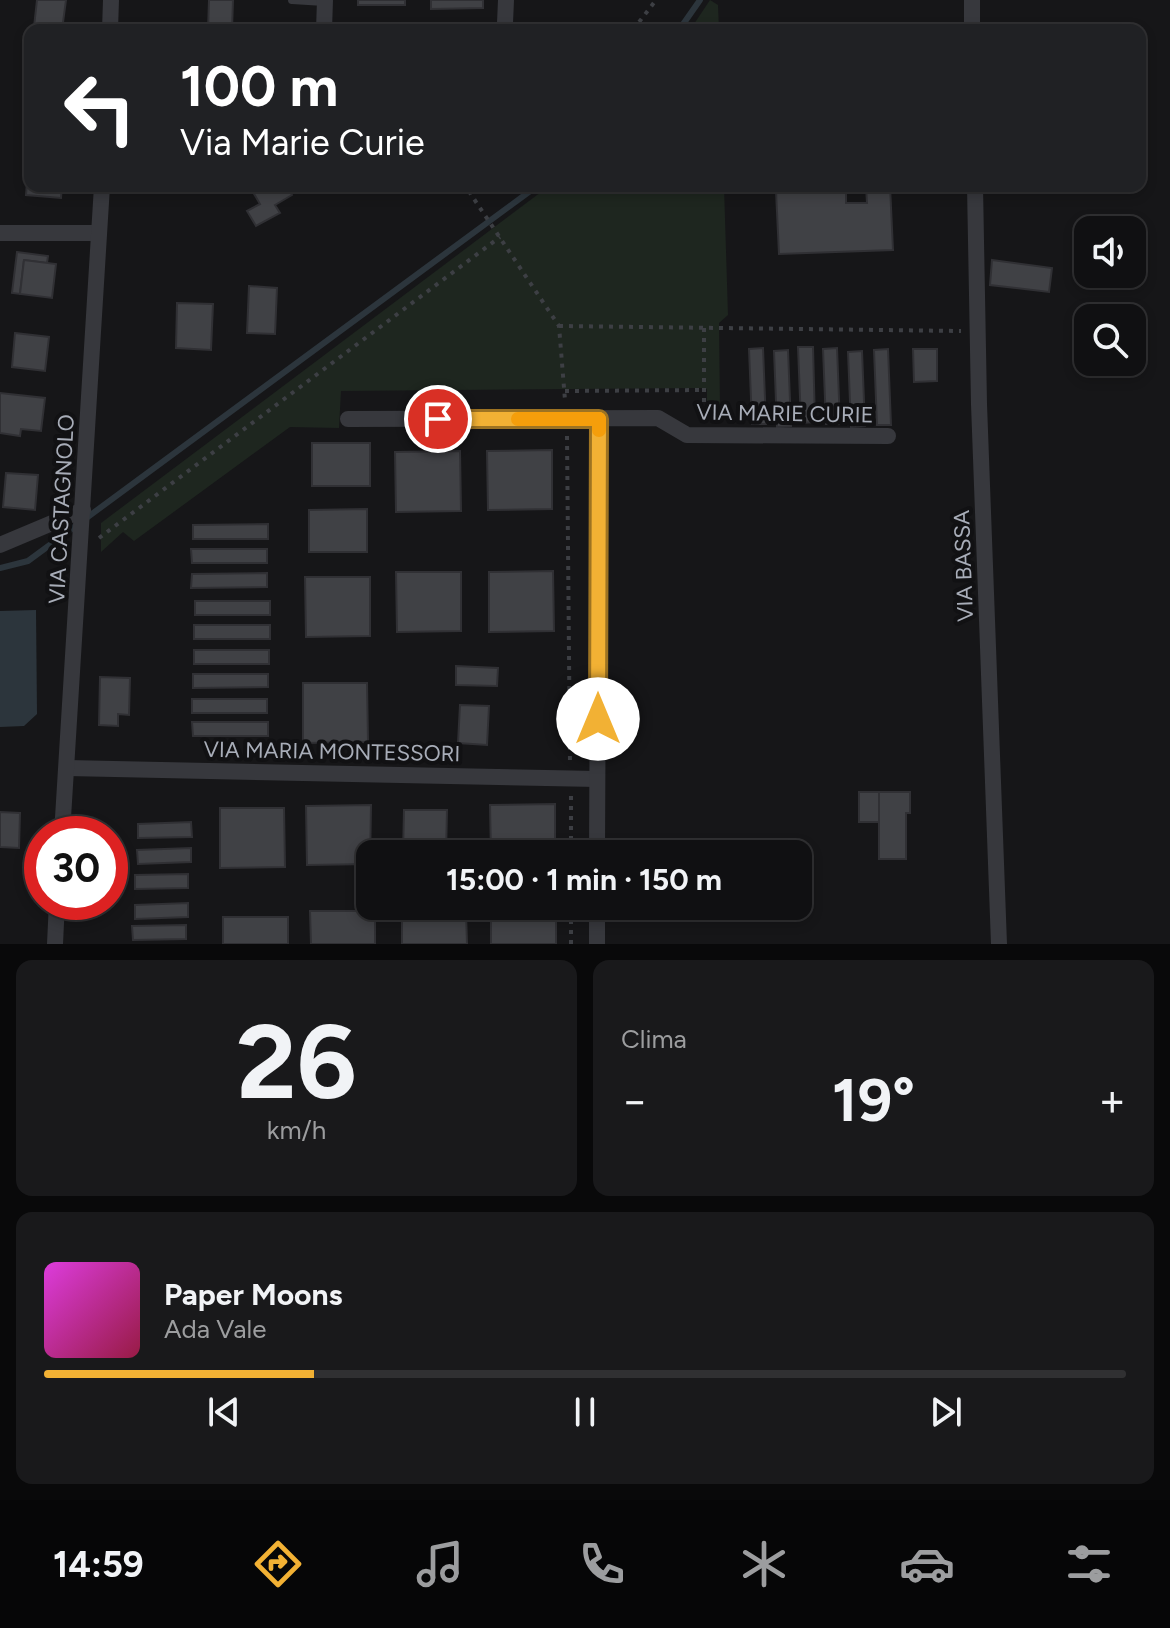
<!DOCTYPE html>
<html lang="it">
<head>
<meta charset="utf-8">
<style>
	:root { --surface:#101012; --page:#19191b; --text:#f1f3f6; --muted:#9c9d9f; --line:#303032; --accent:#f2b134 }
	body { margin:0; font-family:Figtree,sans-serif; background:var(--page); color:var(--text); height:100vh; display:flex; flex-direction:column; font-size:30px; white-space:nowrap }
	* { box-sizing:border-box; margin:0 }
	p { font-size:26px; color:var(--muted) }
	.icon { flex:none; width:44px; height:44px; fill:none; stroke:currentColor; stroke-width:2; stroke-linecap:round; stroke-linejoin:round }
	.map { position:relative; height:944px; overflow:hidden }
	.panel { display:flex; flex-direction:column; gap:16px; padding:16px; background:#09090a; flex:1 }
	.panel>* { flex:none }
	.hud { position:absolute; left:24px; top:24px; width:1122px; height:168px; border-radius:16px; box-shadow:0 4px 12px #0003,0 0 0 2px var(--line); background:#202124; color:#fff; overflow:hidden }
	.controls { position:absolute; left:1074px; top:216px; display:grid; gap:16px }
	.controls a { display:grid; place-items:center; width:72px; height:72px; border-radius:16px; background:var(--surface); box-shadow:0 4px 12px #0003,0 0 0 2px var(--line); font-size:40px }
	.speed { position:absolute; left:24px; top:816px; display:flex; gap:16px; font-size:40px; font-weight:700; text-align:center }
	.speed>* { display:grid; place-content:center; width:104px; height:104px; border-radius:50%; background:var(--surface); box-shadow:0 4px 12px #0003,0 0 0 2px var(--line); line-height:1 }
	.speed .limit { border:12px solid #d22; background:#fff; color:#111 }
	.pin { position:absolute; display:grid; place-items:center; width:68px; height:68px; color:#fff; margin:-34px; border:4px solid #fff; border-radius:50%; box-shadow:0 2px 8px #0007 }
	.me { position:absolute; width:88px; margin:-44px; rotate:0deg; stroke-linejoin:round; filter:drop-shadow(0 0 6px #0008) }
	.turn { display:flex; align-items:center; gap:28px; height:168px; padding:0 24px; font-size:36px }
	.turn .icon { width:104px; height:104px; stroke-width:2.5 }
	.turn b { display:block; font-size:56px; line-height:68px }
	.big { font-size:60px; font-weight:700; line-height:1.1 }
	.panel .widget { flex:1; display:flex; flex-direction:column; justify-content:center; gap:12px; min-width:0; padding:0 28px; border-radius:16px; background:var(--page) }
	.panel .dial { align-items:center; gap:0 }
	.dial b { font-size:104px; line-height:1 }
	.song { display:flex; align-items:center; gap:24px }
	.cover { width:96px; height:96px; border-radius:12px; background:linear-gradient(135deg,hsl(300 70% 55%),hsl(340 70% 35%)) }
	.played { height:8px; border-radius:4px; background:linear-gradient(90deg,var(--accent) 25%,var(--line) 25%) }
	.keys { display:flex; justify-content:space-around; direction:ltr }
	.heat { display:flex; justify-content:space-between; align-items:center; font-size:44px; direction:ltr }
	.panel .tiles { flex:1; display:grid; gap:16px; grid-template-columns:1fr 1fr }
	.widget:last-child { grid-column:span 2 }
	.trip { position:absolute; left:356px; top:840px; width:456px; height:80px; border-radius:16px; background:var(--surface); box-shadow:0 4px 12px #0003,0 0 0 2px var(--line); font-weight:700; line-height:80px; text-align:center }
	.tabs { display:flex; height:128px; justify-content:space-around; align-items:center; background:#060607; color:var(--muted) }
	.tabs .icon { width:56px; height:56px }
	.tabs .selected { color:var(--accent) }
	.tabs b { font-size:36px; color:var(--text) }
	.map>svg:first-child { display:block }
	.green { fill:#1e261f }
	.water { fill:#2c353c }
	.lines { fill:none; stroke-linecap:round; stroke-linejoin:round }
	.stream { stroke:#2c353c; stroke-width:6 }
	.building { fill:#404145; stroke:#303034; stroke-width:2 }
	.path { stroke:#3d3f44; stroke-width:4; stroke-dasharray:4 6; stroke-linecap:butt }
	.service { stroke:#37383d; stroke-width:8 }
	.minor { stroke:#37383d; stroke-width:16 }
	.route-casing { stroke:#9d7322; stroke-width:20 }
	.route { stroke:#f2b134; stroke-width:14 }
	.slow { stroke:#f59e0b; stroke-width:14 }
	.labels { text-anchor:middle; stroke-width:8; stroke-linejoin:round; paint-order:stroke }
	.street-label { font-size:22px; fill:#a8adb8; stroke:#111113 }
</style>
</head>
<body>
<div class="map">
<svg width="1170" height="944" viewBox="0 0 1170 944">
	<rect width="100%" height="100%" fill="#161618"/>
	<!-- green -->
	<g class="green">
		<path d="M710,0L718,5L719,30H690Z"/>
		<path d="M549,186H724L728,315L719,323L720,409L707,408V389L701,388L341,391L339,428L290,427L134,541L123,532L101,552V523Z"/>
	</g>
	<!-- water -->
	<path class="water" d="M36,610L37,714L24,726L0,727V611Z"/>
	<g class="lines">
		<!-- stream -->
		<g class="stream">
			<path d="M679,30L700,0"/>
			<path d="M0,568L28,561L537,186"/>
		</g>
	</g>
	<!-- building -->
	<g class="building">
		<path d="M37,0H66L62,30L34,27Z"/>
		<path d="M209,0H233L232,30H208Z"/>
		<rect x="358" y="0" width="47" height="5"/>
		<path d="M431,0H483V8L431,9Z"/>
		<path d="M29,157L30,186H62L61,198L26,195Z"/>
		<path d="M252,186H287L292,195L275,205L280,213L256,226L247,211L260,204L250,187Z"/>
		<path d="M890,186L893,250L779,254L776,191L846,188V203H867L866,187Z"/>
		<path d="M17,252L48,256L47,263L24,260L20,294L12,293Z"/>
		<path d="M24,260L56,264L52,298L20,294Z"/>
		<path d="M992,260L1052,268L1049,292L990,285Z"/>
		<path d="M249,286L277,288L275,334L247,333Z"/>
		<path d="M177,303L213,304L211,350L176,348Z"/>
		<path d="M15,333L49,337L45,371L12,367Z"/>
		<path d="M798,347H813L815,422L801,423Z"/>
		<path d="M763,348L766,424H752L749,349Z"/>
		<path d="M837,348L840,424H826L823,349Z"/>
		<path d="M888,349L891,425H877L874,350Z"/>
		<path d="M913,349H937V381L914,382Z"/>
		<path d="M788,350L791,426L777,427L774,351Z"/>
		<path d="M862,351L865,426L851,427L848,352Z"/>
		<path d="M0,393L45,398L41,431L21,429L20,436L0,433Z"/>
		<rect x="312" y="443" width="58" height="43"/>
		<path d="M552,450V509L488,510L487,451Z"/>
		<path d="M460,451L461,511L396,512L395,452Z"/>
		<path d="M6,473L38,475L35,510L3,507Z"/>
		<path d="M367,509V552H309V510Z"/>
		<path d="M268,524V539H193V525Z"/>
		<path d="M191,549H267V563H192Z"/>
		<path d="M553,571L554,631L489,632V572Z"/>
		<path d="M396,572H461V631L397,632Z"/>
		<path d="M267,573V587L191,588L192,574Z"/>
		<path d="M305,577H370V636L306,637Z"/>
		<rect x="195" y="601" width="75" height="14"/>
		<rect x="194" y="625" width="76" height="14"/>
		<rect x="194" y="650" width="75" height="14"/>
		<path d="M456,666L498,668L497,686L456,685Z"/>
		<path d="M193,674H268V687L193,688Z"/>
		<path d="M100,677L130,678L129,715L118,714V726L99,725Z"/>
		<path d="M303,683H367L368,742L303,743Z"/>
		<rect x="192" y="699" width="75" height="14"/>
		<path d="M460,705L489,706L487,745L458,743Z"/>
		<path d="M192,722H268V736H193Z"/>
		<rect x="859" y="792" width="20" height="30"/>
		<path d="M879,792H910V813H906V859H879Z"/>
		<path d="M555,804V854H491L490,805Z"/>
		<path d="M371,805L370,864L307,865L306,806Z"/>
		<path d="M220,808H284L285,867L220,868Z"/>
		<path d="M404,810H447L446,854H403Z"/>
		<path d="M0,812L20,813L19,848L0,847Z"/>
		<path d="M191,822L192,837L138,838V824Z"/>
		<path d="M191,848V862L138,864L137,850Z"/>
		<path d="M188,874V888L135,889V875Z"/>
		<path d="M188,903V917L135,919V905Z"/>
		<path d="M310,911H375V944H311Z"/>
		<path d="M556,911V944H491V912Z"/>
		<path d="M466,912L467,944H402V913Z"/>
		<rect x="223" y="917" width="65" height="27"/>
		<path d="M186,925V939L133,940L132,926Z"/>
	</g>
	<g class="lines">
		<!-- path -->
		<g class="path">
			<path d="M633,30L656,0"/>
			<path d="M480,186L470,193L559,326L565,400"/>
			<path d="M559,326L961,331"/>
			<path d="M704,328V417"/>
			<path d="M565,391L704,390"/>
			<path d="M567,436L570,764"/>
			<path d="M99,538L500,237"/>
			<path d="M571,796V854"/>
			<path d="M571,944V906"/>
		</g>
		<!-- service -->
		<path class="service" d="M292,0L324,2"/>
		<!-- minor -->
		<g class="minor">
			<path d="M972,0V30"/>
			<path d="M505,23L506,0"/>
			<path d="M110,30L111,0"/>
			<path d="M324,30L325,0"/>
			<path d="M975,186L979,404L999,944"/>
			<path d="M0,233H99"/>
			<path d="M348,419L658,418L687,435L888,436"/>
			<path d="M0,545L83,510"/>
			<path d="M67,768L597,779"/>
			<path d="M62,834L102,186"/>
			<path d="M597,854L599,419"/>
			<path d="M597,906V944"/>
			<path d="M55,944L57,902"/>
		</g>
	</g>
	<g class="lines">
		<!-- route casing -->
		<g class="route-casing">
			<path id="route" d="M438,419H599L598,719"/>
		</g>
		<!-- route -->
		<use href="#route" class="route"/>
		<!-- slow -->
		<path class="slow" d="M518,419H599V430"/>
	</g>
	<g class="labels">
		<!-- street labels -->
		<g class="street-label">
			<text transform="translate(785 413) rotate(1)" y="8">VIA MARIE CURIE</text>
			<text transform="translate(61 509) rotate(-87)" y="8">VIA CASTAGNOLO</text>
			<text transform="translate(963 566) rotate(-92)" y="8">VIA BASSA</text>
			<text transform="translate(332 751) rotate(1)" y="8">VIA MARIA MONTESSORI</text>
		</g>
	</g>
</svg>
<div class="controls">
<a><svg class="icon" aria-label="sound" viewBox="0 0 24 24"><path d="M4 9h4l5-4v14l-5-4H4zM17 9q2 3 0 6"/></svg></a>
<a><svg class="icon" aria-label="search" viewBox="0 0 24 24"><circle cx="10" cy="10" r="6"/><path d="M15 15l6 6"/></svg></a>
</div>
<div class="speed"><div class="limit">30</div></div>
<div class="pin" style="left:438px;top:419px;background:#d93025"><svg class="icon" aria-label="arrive" viewBox="0 0 24 24"><path d="M6 21V4h12l-3 4 3 4H6"/></svg></div>
<svg class="me" style="left:598px;top:719px" viewBox="-20 -20 40 40"><circle r="19" fill="#fff"/><path d="M0-13L10 11 0 6-10 11z" fill="#f2b134"/></svg>
<div class="trip">15:00 · 1 min · 150 m</div>
<div class="hud">
<div class="turn"><svg class="icon" aria-label="left" viewBox="0 0 24 24"><path d="M17 20v-9H6M10 6l-5 5 5 5"/></svg><div><b>100 m</b>Via Marie Curie</div></div>
</div>
</div>
<section class="panel">
<div class="tiles">
<div class="widget dial"><b>26</b><p>km/h</p></div>
<div class="widget"><p>Clima</p>
<div class="heat"><a>−</a><b class="big">19°</b><a>+</a></div>
</div>
<div class="widget">
<div class="song"><i class="cover"></i><div><b>Paper Moons</b><p>Ada Vale</p></div></div>
<div class="played"></div>
<div class="keys"><svg class="icon" aria-label="previous" viewBox="0 0 24 24"><path d="M18 5L8 12l10 7zM5 5v14"/></svg><svg class="icon" aria-label="pause" viewBox="0 0 24 24"><path d="M8 5v14M16 5v14"/></svg><svg class="icon" aria-label="next" viewBox="0 0 24 24"><path d="M6 5l10 7-10 7zM19 5v14"/></svg></div>
</div>
</div>
</section>
<nav class="tabs">
<b>14:59</b>
<svg class="icon selected" aria-label="directions" viewBox="0 0 24 24"><path d="M12 3l9 9-9 9-9-9zM9 14v-3h6M13 9l2 2-2 2"/></svg>
<svg class="icon" aria-label="music" viewBox="0 0 24 24"><path d="M9 18V5l10-2v13"/><circle cx="6" cy="18" r="3"/><circle cx="16" cy="16" r="3"/></svg>
<svg class="icon" aria-label="phone" viewBox="0 0 24 24"><path d="M5 4h4l2 5-3 2q2 4 5 5l2-3 5 2v4C11 20 4 13 5 4z"/></svg>
<svg class="icon" aria-label="climate" viewBox="0 0 24 24"><path d="M12 3v18M4 7l16 10M4 17L20 7"/></svg>
<svg class="icon" aria-label="car" viewBox="0 0 24 24"><path d="M5 17H2v-5l4-1 3-4h7l3 4 3 1v5h-3M9 17h6M6 11h13"/><circle cx="7" cy="17" r="2"/><circle cx="17" cy="17" r="2"/></svg>
<svg class="icon" aria-label="filters" viewBox="0 0 24 24"><path d="M4 7h16M4 17h16"/><circle cx="9" cy="7" r="2"/><circle cx="15" cy="17" r="2"/></svg>
</nav>
</body>
</html>
